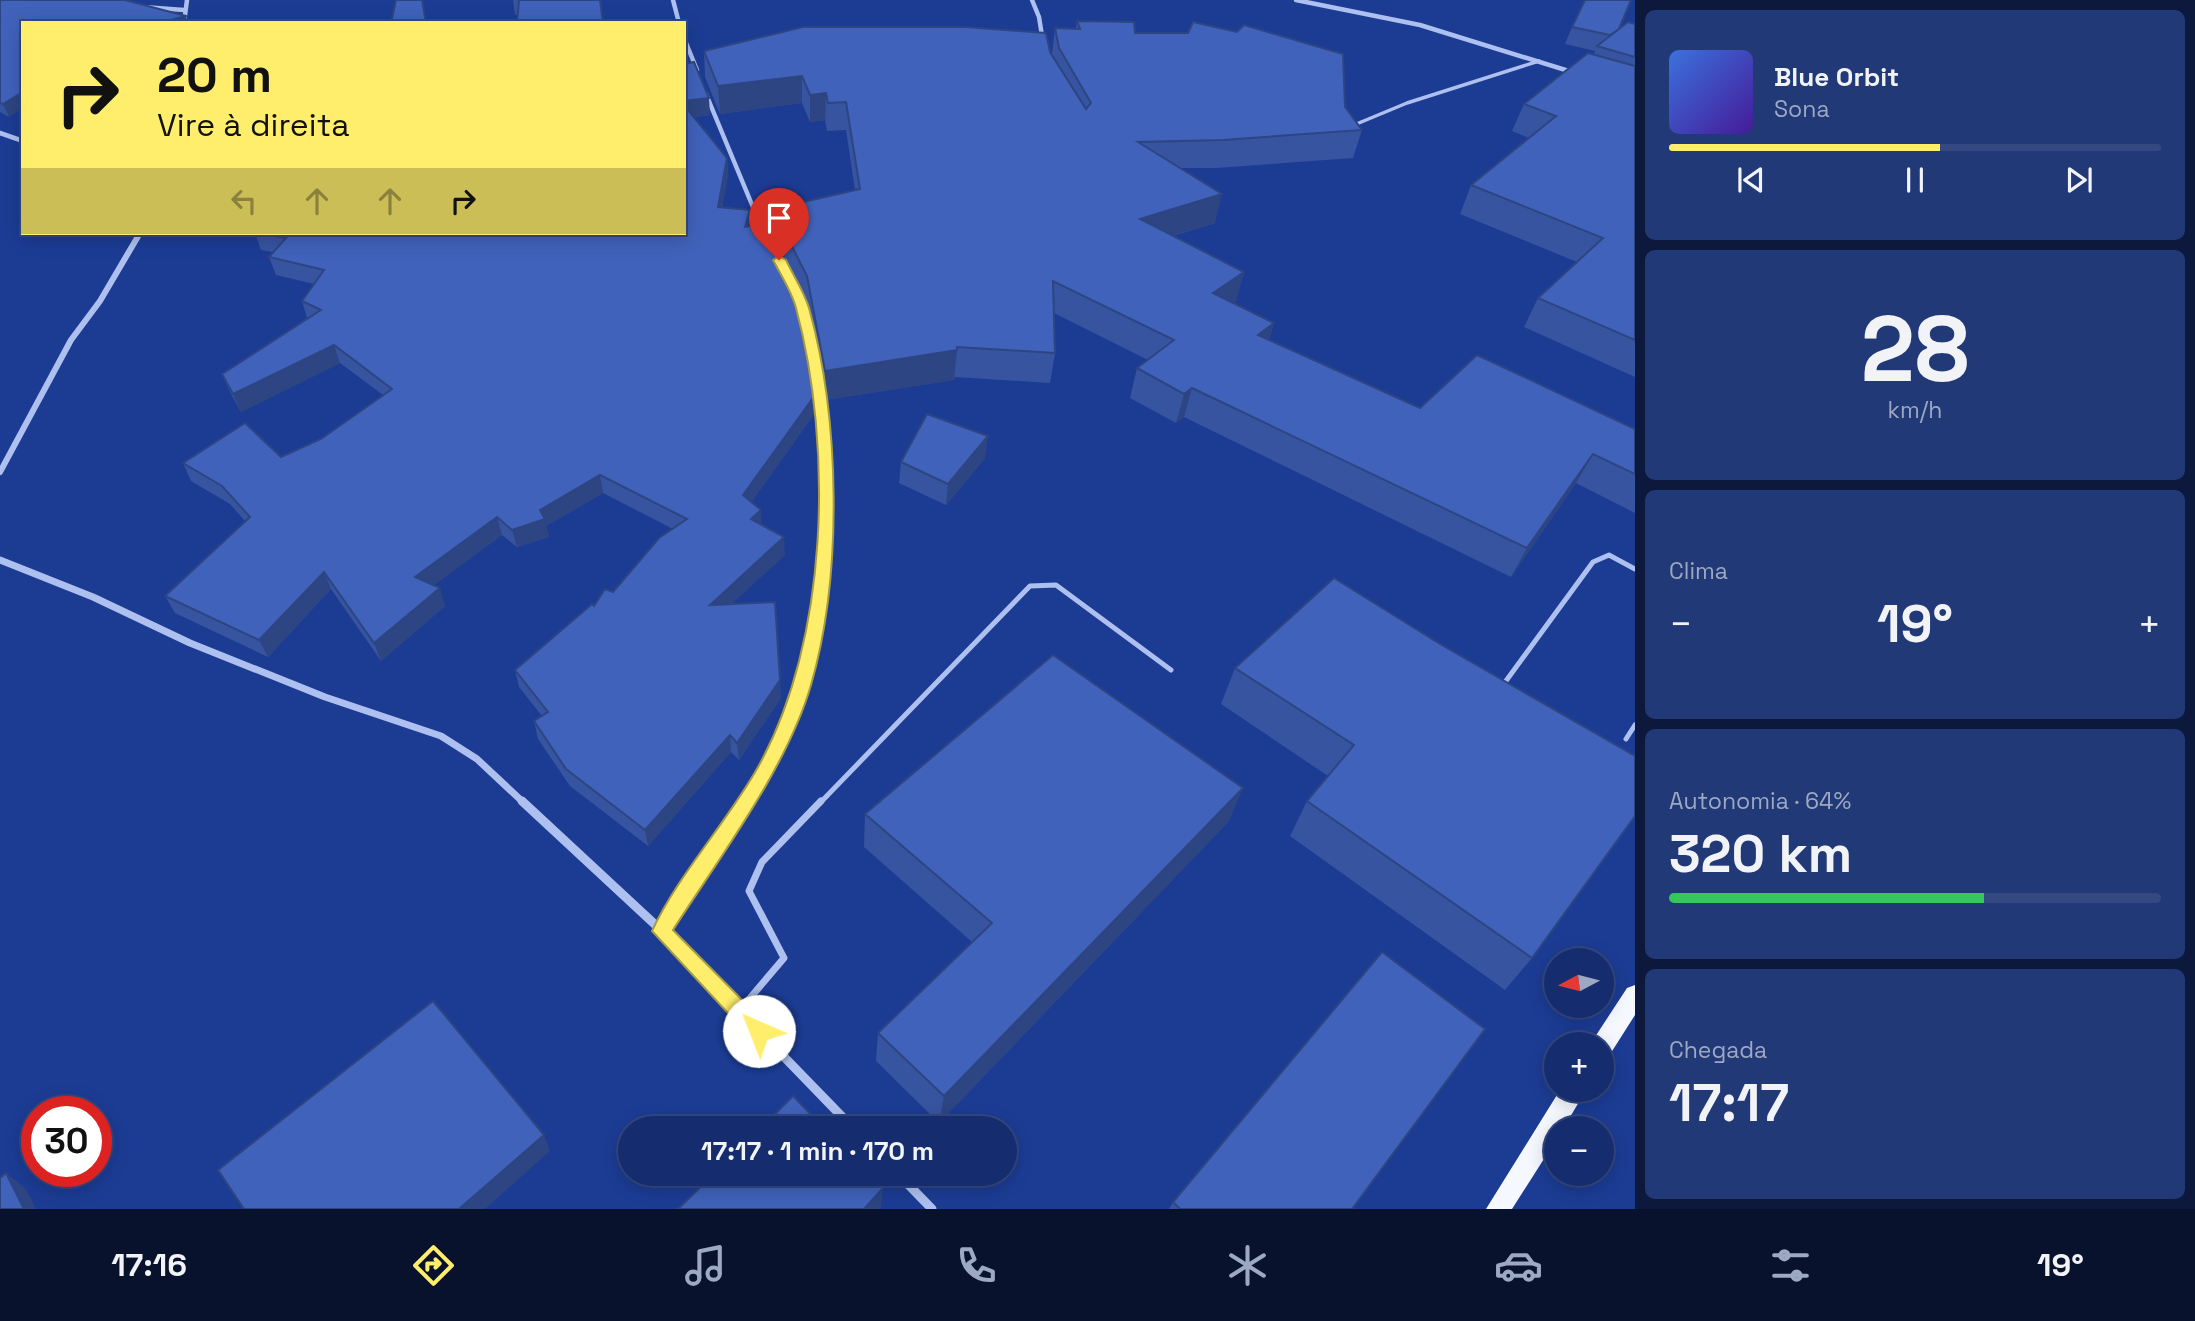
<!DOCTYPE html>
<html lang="pt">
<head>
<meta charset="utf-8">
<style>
	:root { --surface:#152d6f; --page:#223977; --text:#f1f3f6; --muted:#9da8c3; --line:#344982; --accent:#ffee6c }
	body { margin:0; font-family:"Space Grotesk",sans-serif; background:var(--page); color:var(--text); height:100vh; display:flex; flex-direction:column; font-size:26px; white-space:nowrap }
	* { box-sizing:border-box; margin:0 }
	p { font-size:23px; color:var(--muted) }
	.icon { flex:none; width:38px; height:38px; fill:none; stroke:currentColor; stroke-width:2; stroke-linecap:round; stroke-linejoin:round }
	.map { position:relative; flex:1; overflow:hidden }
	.side { display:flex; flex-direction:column; gap:10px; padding:10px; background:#0c193d; width:560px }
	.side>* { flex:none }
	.top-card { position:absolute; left:21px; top:21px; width:665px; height:214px; border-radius:0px; box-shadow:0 4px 18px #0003,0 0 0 2px var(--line); background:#ffee6c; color:#111; overflow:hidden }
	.needle { width:46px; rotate:263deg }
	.controls { position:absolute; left:1544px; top:948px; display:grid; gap:14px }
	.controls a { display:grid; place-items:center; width:70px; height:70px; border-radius:50%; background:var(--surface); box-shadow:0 4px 18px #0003,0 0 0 2px var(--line); font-size:35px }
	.speed { position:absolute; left:21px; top:1096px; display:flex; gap:14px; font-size:35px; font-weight:700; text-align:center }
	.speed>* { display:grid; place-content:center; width:91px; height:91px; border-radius:50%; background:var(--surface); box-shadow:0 4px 18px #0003,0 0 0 2px var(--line); line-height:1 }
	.speed .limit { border:10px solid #d22; background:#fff; color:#111 }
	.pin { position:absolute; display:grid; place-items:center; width:60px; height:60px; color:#fff; margin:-72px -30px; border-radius:50% 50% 50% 0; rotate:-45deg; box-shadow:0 0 7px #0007 }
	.pin .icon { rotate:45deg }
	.me { position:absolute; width:77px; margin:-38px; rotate:316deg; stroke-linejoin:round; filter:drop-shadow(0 0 5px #0008) }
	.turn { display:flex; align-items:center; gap:24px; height:147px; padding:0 21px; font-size:32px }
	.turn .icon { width:91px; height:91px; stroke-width:2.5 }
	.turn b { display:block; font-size:49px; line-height:60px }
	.lanes { display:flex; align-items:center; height:66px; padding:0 21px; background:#0003; justify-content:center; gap:35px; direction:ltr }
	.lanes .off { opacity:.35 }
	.big { font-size:52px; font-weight:700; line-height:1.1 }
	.side .widget { flex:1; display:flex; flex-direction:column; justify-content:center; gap:10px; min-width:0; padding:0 24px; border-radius:10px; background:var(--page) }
	.side .dial { align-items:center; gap:0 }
	.dial b { font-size:91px; line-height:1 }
	.song { display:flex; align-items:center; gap:21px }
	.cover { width:84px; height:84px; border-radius:10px; background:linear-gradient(135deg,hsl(220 70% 55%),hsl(260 70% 35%)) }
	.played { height:7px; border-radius:4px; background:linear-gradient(90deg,var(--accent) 55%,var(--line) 55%) }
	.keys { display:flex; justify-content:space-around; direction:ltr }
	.heat { display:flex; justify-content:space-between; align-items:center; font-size:38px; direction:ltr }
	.charge { height:10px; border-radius:5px; background:linear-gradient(90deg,#34c759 64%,var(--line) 0) }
	.trip { position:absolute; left:618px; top:1116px; width:399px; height:70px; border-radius:35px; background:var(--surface); box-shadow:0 4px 18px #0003,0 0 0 2px var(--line); font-weight:700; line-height:70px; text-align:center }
	.tabs { display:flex; height:112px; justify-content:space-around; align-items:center; background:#08122c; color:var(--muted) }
	.tabs .icon { width:49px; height:49px }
	.tabs .on { color:var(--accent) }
	.tabs b { font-size:32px; color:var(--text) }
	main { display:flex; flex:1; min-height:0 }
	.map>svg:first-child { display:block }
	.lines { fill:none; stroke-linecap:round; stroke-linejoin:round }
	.lane-far2 { stroke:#aec0ef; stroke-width:3.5 }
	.lane-far1 { stroke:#aec0ef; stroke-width:5 }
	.lane { stroke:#aec0ef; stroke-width:7 }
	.street-far3 { stroke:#aec0ef; stroke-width:4.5 }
	.street-far2 { stroke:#aec0ef; stroke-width:6 }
	.street-far1 { stroke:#aec0ef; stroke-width:7 }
	.street { stroke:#aec0ef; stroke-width:9 }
	.primary { fill:#f6f8ff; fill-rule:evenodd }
	.wall { fill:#3754a0 }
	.shaded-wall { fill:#2d4582 }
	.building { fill:#4062ba; stroke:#2d4582; stroke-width:2 }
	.route { fill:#ffee6c; stroke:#a69b46; stroke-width:2 }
</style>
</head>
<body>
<main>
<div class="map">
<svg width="1635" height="1209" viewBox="0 0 1635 1209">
	<rect width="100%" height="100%" fill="#1c3c94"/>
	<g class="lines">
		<!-- lane-far2 -->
		<path class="lane-far2" d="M1354,125L1407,103L1539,61"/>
		<!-- lane-far1 -->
		<g class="lane-far1">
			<path d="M1503,685L1593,562L1609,555L1635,569"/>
			<path d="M1626,739L1635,725"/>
			<path d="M820,803L1030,586L1056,585L1171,670"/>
		</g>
		<!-- lane -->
		<path class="lane" d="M739,1011L784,958L749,891L762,862L821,801"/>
		<!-- street-far3 -->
		<g class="street-far3">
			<path d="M673,0L679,23"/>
			<path d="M1032,0L1039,17L1043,42"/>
			<path d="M1296,0L1420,25L1572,72"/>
			<path d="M143,7L184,10"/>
			<path d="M184,23L187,0"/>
			<path d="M684,38L697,70"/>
			<path d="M706,94L755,212"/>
			<path d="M0,133L23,141"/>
		</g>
		<!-- street-far2 -->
		<g class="street-far2">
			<path d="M754,210L765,231"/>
			<path d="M794,289L802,306L825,435V475"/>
			<path d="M0,472L71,340L100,301L140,233"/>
		</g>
		<!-- street-far1 -->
		<g class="street-far1">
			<path d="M0,560L93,597L190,643L325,697L441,736L477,759L524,803"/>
			<path d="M745,803L766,770L802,686L824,572L825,473"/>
		</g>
		<!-- street -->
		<g class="street">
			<path d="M522,801L662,931"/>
			<path d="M746,801L662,931L854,1129"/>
			<path d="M898,1174L932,1209"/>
		</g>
		<!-- primary -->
		<g class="primary">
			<path d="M1635,985V1015L1609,1056L1601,1059V1045H1591L1593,1040L1627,988Z"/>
			<path d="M1560,1090H1586L1563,1129H1556V1140L1512,1209H1486Z"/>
		</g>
	</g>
	<!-- wall -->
	<g class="wall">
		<path d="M0,0L23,23L9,117L0,112Z"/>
		<path d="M513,0H600L515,15Z"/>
		<path d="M1077,21L1135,33L1345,107L1362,130L1353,158L1216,168H1181L1215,223L1173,236L1244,272L1236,301L1233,303L1274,323L1269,340L1420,408L1635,429V513L1576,483L1511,577L1184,417L1176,423L1130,398L1137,368L1148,360L1054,313L1055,353L1050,383L955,377L954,380L825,400L808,305L774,238L773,209L855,190L846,130L827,131L825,120L810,122L802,103L720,114L705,77L704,51L1050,52L1052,54L1055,28H1076Z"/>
		<path d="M1635,24V377L1524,327L1538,298L1577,262L1460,214L1471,185L1529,138L1512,131L1524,104L1594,54L1595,51L1565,44L1572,27L1619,29Z"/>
		<path d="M684,64L710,115L694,117L727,158L728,175L722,207L750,226L815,395V413L751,502L762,525L785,555L731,604L781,698L739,760L731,752L648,846L570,786L538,739L534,721L542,716L519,687L515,670L613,592L673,529L603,493L546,526L549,537L517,547L502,535L433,585L445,606L381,661L331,589L268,657L175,613L165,596L245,521L230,504L191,481L183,463L281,457L321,439L383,395L340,363L241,412L230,392L222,374L307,318L302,301L314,284L276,275L269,257L273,252L261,250L255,233Z"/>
		<path d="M985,458L946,505L899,483L901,462Z"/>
		<path d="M1334,578L1532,958L1505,990L1290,836L1307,801L1328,776L1221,704L1235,668Z"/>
		<path d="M865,814L1229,821L939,1123L876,1061L878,1033L972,942L864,847Z"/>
		<path d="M1173,1202L1352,1209H1169Z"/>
	</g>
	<!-- shaded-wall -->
	<g class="shaded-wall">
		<path d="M186,16L188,23H159Z"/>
		<path d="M802,76V103L720,114L718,86Z"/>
		<path d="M23,92V108L9,117L3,104Z"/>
		<path d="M826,93L825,120L810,122V95Z"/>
		<path d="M709,98L710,115L684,118V101Z"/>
		<path d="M727,158L728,175L719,224L718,207Z"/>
		<path d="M1222,194L1215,223L1134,247L1140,219Z"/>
		<path d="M750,210V227H745Z"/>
		<path d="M1244,272L1236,301L1205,322L1213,293Z"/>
		<path d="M1274,323L1265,352L1258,335Z"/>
		<path d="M334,345L340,363L241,412L233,394Z"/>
		<path d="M957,350L954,380L825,400V371Z"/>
		<path d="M1192,388L1184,417L1176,423L1184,394Z"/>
		<path d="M815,395V413L744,513L743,495Z"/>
		<path d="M988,436L985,458L946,505L948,484Z"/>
		<path d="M1593,454L1576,483L1511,577L1527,548Z"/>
		<path d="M600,475L603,493L546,526L549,537L517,547L512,530L540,510Z"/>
		<path d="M761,510L762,528L751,519Z"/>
		<path d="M497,517L502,535L421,595L415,577Z"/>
		<path d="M784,537L785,555L711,623L710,605Z"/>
		<path d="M324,572L331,589L268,657L259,640Z"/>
		<path d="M440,588L445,606L381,661L374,643Z"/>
		<path d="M780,680L781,698L739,760L737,743Z"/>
		<path d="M730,735L731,752L648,846L645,830Z"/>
		<path d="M1243,788L1229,821L939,1123L944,1096Z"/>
		<path d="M544,1135L550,1151L485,1209H459Z"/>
		<path d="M6,1173L26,1189L36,1209H24Z"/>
		<path d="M883,1188L881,1209H864Z"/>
	</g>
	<!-- building -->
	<g class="building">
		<path d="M0,0H125L186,16L159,23H23V92L3,104L0,103Z"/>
		<path d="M396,0H422L426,23H391Z"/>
		<path d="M519,0H600L603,23H517Z"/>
		<path d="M1585,0H1631L1619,29L1610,35L1572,27Z"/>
		<path d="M1077,21L1134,22L1135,33H1188L1193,22L1237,32L1244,25L1343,54L1345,107L1362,130L1223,140L1138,142L1222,194L1140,219L1244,272L1213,293L1274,323L1258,335L1420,408L1477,355L1635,429V474L1593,454L1527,548L1192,388L1184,394L1137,368L1174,340L1053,281L1055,353L957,347V350L825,371L807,276L773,209L860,189L846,102L828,103L826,93L810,95L802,76L718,86L704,51L803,27H966L1046,33L1050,52L1086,109L1091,103L1059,48L1055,28L1080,29Z"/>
		<path d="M1628,22L1635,24V57L1597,46Z"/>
		<path d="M1588,53L1635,66V340L1538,298L1603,238L1471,185L1556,116L1524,104Z"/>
		<path d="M694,62L709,98L684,101V64Z"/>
		<path d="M684,105L727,158L718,207L750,210L745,227L762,223L796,290L815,395L743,495L761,510L751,519L784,537L710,605L775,602L780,680L737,743L730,735L645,830L566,769L534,721L548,712L515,670L592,604L594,606L605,589L613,592L659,538L687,519L600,475L540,510L545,519L512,530L497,517L415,577L440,588L374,643L324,572L259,640L165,596L250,517L222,486L183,463L245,423L281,457L321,439L392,389L334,345L233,394L222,374L321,310L302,301L324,270L269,257L286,238L256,233H684Z"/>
		<path d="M927,414L988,436L948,484L901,462Z"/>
		<path d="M1334,578L1440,644L1635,756V816L1532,958L1307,801L1354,745L1235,668Z"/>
		<path d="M1053,655L1243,788L944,1096L878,1033L992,923L865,814Z"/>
		<path d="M1382,952L1485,1029L1352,1209H1180L1173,1202Z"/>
		<path d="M433,1001L544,1135L459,1209H244L218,1170Z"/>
		<path d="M793,1096L825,1129H760Z"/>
		<path d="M6,1173L24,1209H0V1178Z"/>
		<path d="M714,1174H870L883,1188L864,1209H678Z"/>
	</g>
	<!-- route -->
	<path class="route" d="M779,256L786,260C793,275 804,291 809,308C840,419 843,574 811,685C787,768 720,857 673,930L766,1024L769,1031L766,1038L759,1040L751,1038L652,931C677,876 728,821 758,767C829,640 833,446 796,308C792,292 781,275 773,260Z"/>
</svg>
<div class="controls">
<a><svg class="needle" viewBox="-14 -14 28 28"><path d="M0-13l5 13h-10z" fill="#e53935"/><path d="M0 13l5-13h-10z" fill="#9da8c3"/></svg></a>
<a>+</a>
<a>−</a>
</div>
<div class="speed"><div class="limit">30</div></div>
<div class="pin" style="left:779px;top:260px;background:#d93025"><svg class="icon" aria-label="arrive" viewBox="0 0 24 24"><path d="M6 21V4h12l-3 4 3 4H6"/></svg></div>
<svg class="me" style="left:759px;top:1031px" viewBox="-20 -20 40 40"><circle r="19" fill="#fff"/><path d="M0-13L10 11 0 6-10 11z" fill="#ffee6c"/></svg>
<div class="trip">17:17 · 1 min · 170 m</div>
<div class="top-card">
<div class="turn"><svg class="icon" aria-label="right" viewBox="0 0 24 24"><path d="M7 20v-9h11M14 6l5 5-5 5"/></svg><div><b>20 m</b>Vire à direita</div></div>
<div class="lanes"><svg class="icon off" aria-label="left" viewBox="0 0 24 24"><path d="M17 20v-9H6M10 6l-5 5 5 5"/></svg><svg class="icon off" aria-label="ahead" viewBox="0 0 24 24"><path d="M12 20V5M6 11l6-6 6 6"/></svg><svg class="icon off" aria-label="ahead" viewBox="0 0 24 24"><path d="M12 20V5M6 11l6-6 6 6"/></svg><svg class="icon" aria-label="right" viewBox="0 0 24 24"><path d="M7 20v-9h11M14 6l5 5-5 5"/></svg></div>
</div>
</div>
<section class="side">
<div class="widget">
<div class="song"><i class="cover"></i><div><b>Blue Orbit</b><p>Sona</p></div></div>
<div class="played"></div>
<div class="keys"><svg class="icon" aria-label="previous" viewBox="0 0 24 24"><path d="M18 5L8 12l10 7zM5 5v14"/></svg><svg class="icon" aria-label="pause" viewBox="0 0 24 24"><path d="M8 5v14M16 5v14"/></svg><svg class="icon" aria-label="next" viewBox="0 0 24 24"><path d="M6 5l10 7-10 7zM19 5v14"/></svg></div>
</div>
<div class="widget dial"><b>28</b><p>km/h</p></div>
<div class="widget"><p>Clima</p>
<div class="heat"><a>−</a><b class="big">19°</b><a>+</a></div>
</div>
<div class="widget"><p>Autonomia · 64%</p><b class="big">320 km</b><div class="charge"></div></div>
<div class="widget"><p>Chegada</p><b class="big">17:17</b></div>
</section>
</main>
<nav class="tabs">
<b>17:16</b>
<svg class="icon on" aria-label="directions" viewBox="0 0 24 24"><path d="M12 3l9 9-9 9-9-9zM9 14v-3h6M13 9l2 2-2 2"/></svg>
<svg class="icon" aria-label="music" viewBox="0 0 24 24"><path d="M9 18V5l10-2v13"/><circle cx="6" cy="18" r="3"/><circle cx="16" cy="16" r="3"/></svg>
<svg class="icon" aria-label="phone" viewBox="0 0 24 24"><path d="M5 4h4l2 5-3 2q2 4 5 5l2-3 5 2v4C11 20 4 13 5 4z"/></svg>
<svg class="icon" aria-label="climate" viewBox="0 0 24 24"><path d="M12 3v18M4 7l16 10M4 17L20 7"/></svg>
<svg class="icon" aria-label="car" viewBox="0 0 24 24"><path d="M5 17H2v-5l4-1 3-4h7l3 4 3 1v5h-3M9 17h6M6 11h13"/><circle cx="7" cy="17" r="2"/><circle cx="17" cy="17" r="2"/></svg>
<svg class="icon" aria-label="filters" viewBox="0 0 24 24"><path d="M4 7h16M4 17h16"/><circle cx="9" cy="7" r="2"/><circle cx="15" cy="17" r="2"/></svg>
<b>19°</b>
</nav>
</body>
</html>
